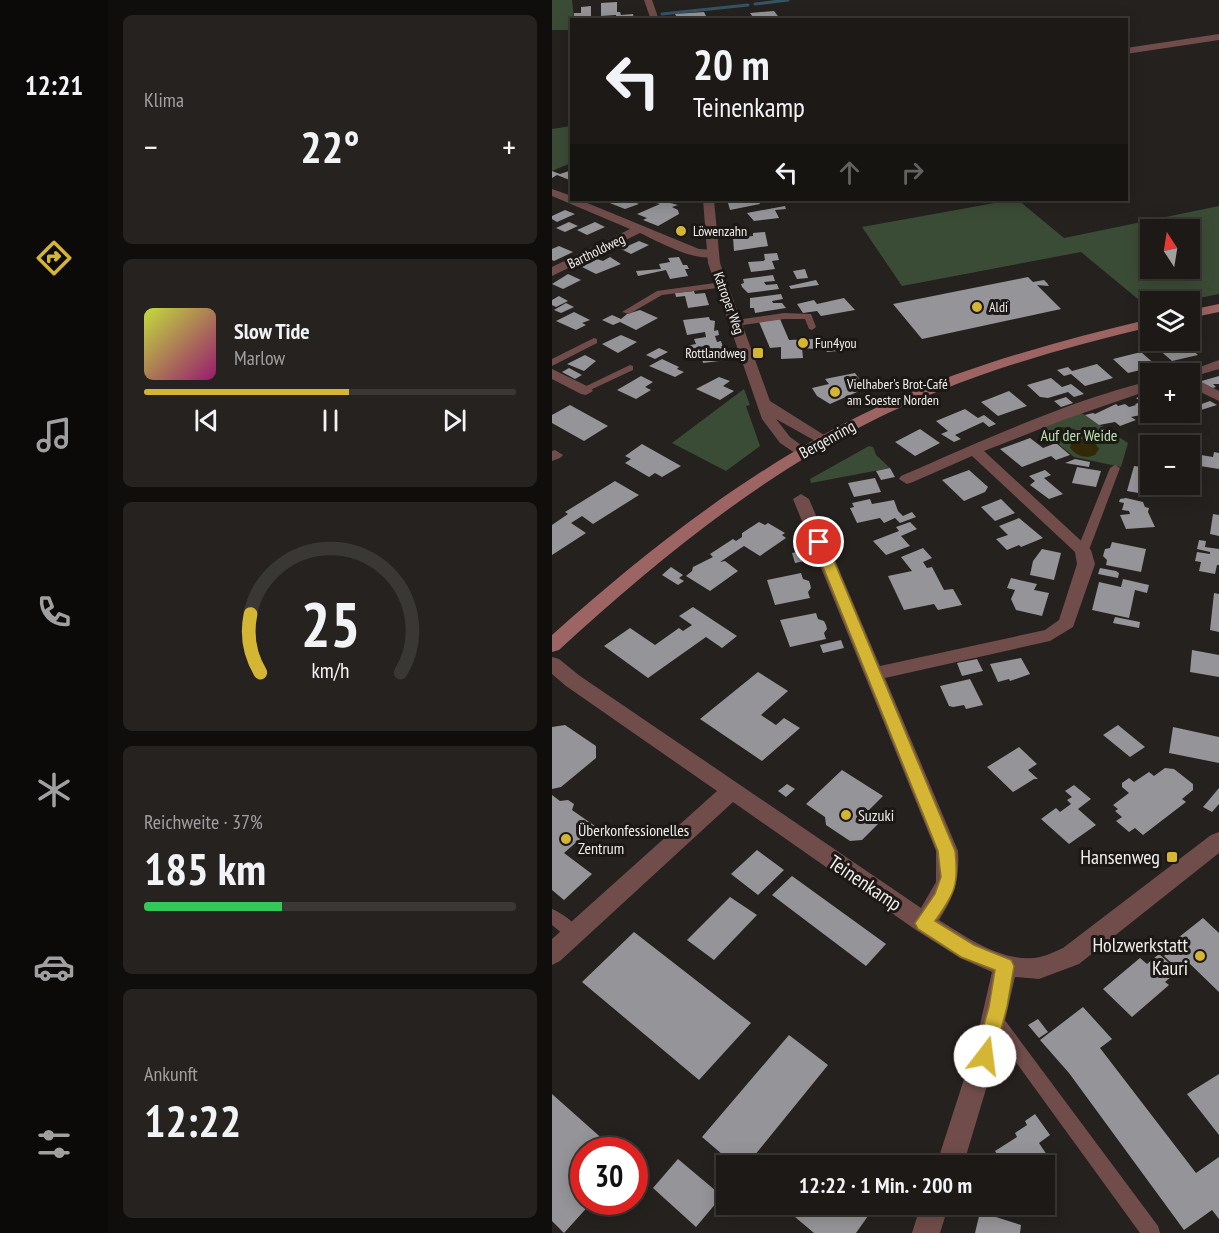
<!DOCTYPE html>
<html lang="de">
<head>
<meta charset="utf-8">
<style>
	:root { --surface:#1c1916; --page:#25221f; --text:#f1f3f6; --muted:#a0a0a1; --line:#3a3835; --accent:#d5b534 }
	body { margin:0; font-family:"PT Sans Narrow",sans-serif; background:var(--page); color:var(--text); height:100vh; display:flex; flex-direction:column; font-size:22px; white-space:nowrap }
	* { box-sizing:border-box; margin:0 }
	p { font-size:20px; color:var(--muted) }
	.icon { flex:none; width:33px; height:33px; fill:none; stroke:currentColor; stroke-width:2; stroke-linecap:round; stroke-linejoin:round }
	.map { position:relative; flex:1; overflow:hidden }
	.side { display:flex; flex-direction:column; gap:15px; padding:15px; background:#0f0e0c; width:444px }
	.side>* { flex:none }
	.hud { position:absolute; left:18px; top:18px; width:558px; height:183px; border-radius:0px; box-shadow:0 3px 15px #0003,0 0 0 2px var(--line); background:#1c1916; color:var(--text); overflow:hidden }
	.needle { width:39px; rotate:348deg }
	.controls { position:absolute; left:588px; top:219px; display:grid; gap:12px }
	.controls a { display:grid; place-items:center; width:60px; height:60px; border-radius:0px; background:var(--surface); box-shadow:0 3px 15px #0003,0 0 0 2px var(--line); font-size:30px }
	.speed { position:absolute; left:18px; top:1137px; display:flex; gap:12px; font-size:30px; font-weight:700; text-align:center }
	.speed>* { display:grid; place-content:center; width:78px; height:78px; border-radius:50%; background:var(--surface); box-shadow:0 3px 15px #0003,0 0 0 2px var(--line); line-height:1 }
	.speed .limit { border:9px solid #d22; background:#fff; color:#111 }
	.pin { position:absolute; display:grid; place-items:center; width:51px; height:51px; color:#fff; margin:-26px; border:3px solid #fff; border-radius:50%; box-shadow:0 2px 6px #0007 }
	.me { position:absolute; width:66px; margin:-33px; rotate:15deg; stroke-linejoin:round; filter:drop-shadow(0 0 4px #0008) }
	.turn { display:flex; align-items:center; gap:21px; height:126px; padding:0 24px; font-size:27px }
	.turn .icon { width:78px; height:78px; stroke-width:2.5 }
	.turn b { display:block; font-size:42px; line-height:51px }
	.lanes { display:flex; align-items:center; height:57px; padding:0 24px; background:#0003; justify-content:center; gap:30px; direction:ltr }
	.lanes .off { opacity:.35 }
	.big { font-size:45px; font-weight:800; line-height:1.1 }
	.side .card { flex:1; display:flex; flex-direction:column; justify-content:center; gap:9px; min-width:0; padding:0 21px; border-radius:9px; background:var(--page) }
	.side .dial { align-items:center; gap:0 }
	.dial svg { height:156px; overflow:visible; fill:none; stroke:var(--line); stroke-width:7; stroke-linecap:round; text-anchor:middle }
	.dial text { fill:var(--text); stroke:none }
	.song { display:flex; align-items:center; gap:18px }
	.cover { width:72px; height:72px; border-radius:9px; background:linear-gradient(135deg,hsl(70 70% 55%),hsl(320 70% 35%)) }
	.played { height:6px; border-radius:3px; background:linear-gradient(90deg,var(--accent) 55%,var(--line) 55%) }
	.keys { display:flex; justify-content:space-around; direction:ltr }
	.heat { display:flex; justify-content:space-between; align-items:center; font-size:33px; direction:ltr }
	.charge { height:9px; border-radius:4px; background:linear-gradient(90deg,#34c759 37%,var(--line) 0) }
	.trip { position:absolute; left:164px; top:1155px; width:339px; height:60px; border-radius:0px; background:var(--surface); box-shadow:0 3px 15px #0003,0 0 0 2px var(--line); font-weight:800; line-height:60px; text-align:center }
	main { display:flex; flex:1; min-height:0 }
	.tab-bar { display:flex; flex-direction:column; width:108px; justify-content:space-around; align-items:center; background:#0b0a09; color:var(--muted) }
	.tab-bar .icon { width:42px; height:42px }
	.tab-bar .current { color:var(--accent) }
	.tab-bar b { font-size:27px; color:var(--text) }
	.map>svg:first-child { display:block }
	.green { fill:#3b4c36; fill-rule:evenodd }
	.sand { fill:#312907 }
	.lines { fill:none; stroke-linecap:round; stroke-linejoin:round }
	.stream { stroke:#345465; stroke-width:3 }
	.building { fill:#959498 }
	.service { fill:#704d4b; fill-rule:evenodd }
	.minor { fill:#704d4b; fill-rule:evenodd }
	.tertiary { fill:#704d4b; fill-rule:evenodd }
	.secondary { fill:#9c6462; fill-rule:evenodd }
	.route { fill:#d5b534; stroke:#8a7622; stroke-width:1.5 }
	.poi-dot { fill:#d5b534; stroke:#1b1815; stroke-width:2 }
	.labels { text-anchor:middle; stroke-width:6; stroke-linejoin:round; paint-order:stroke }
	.far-poi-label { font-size:14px; fill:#f0eeec; stroke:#1b1815; text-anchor:start }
	.far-street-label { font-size:14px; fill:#f0eeec; stroke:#1b1815 }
	.park-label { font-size:16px; fill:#b9e0af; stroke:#1b1815 }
	.street-label { font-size:16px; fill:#f0eeec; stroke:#1b1815 }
	.poi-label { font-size:16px; fill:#f0eeec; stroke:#1b1815; text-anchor:start }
	.near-poi-label { font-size:20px; fill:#f0eeec; stroke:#1b1815; text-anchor:end }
	.near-street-label { font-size:20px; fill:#f0eeec; stroke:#1b1815 }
</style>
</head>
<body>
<main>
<nav class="tab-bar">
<b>12:21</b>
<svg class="icon current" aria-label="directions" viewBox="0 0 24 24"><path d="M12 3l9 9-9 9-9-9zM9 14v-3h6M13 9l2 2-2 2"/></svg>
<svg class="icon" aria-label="music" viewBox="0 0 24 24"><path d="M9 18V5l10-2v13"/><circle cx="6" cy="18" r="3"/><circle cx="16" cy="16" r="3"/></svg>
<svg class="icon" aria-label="phone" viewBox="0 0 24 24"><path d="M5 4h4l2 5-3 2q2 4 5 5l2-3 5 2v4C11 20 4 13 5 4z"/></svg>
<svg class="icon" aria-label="climate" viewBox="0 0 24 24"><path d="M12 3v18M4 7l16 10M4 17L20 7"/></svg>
<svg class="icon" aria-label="car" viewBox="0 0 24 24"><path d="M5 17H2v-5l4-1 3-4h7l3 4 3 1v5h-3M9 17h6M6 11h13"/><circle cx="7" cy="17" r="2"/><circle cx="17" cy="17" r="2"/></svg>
<svg class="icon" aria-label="filters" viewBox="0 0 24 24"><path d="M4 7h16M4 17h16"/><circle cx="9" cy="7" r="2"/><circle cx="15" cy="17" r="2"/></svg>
</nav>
<section class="side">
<div class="card"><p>Klima</p>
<div class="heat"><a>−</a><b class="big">22°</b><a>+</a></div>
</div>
<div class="card">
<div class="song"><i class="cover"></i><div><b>Slow Tide</b><p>Marlow</p></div></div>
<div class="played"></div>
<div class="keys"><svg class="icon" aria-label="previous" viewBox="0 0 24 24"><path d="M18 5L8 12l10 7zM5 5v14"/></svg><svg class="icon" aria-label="pause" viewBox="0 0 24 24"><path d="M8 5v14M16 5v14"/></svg><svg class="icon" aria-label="next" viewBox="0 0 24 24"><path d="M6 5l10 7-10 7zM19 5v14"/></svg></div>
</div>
<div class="card dial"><svg viewBox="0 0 100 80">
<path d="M14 69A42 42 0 1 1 86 69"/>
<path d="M14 69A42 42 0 0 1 9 39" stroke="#d5b534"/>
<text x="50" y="56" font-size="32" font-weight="700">25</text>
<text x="50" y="72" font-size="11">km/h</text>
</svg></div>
<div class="card"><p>Reichweite · 37%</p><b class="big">185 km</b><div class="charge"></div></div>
<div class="card"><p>Ankunft</p><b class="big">12:22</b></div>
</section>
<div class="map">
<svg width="667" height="1233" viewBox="0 0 667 1233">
	<rect width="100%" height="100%" fill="#25211e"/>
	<!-- green -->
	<g class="green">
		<path d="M0,0H20L22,19L20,20L19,30H0Z"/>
		<path d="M19,126V163L0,171V129Z"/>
		<path d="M459,200H466L512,238L667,206V294L633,301L598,302V309L529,252L350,286L310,227ZM598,230H638V268H598Z"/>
		<path d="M192,389L198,405L194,406L208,446L174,471L120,443Z"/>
		<path d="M528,412L576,443L569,467L522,457L486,427Z"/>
		<path d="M317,446L321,447L324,455L338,468L259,483L258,479Z"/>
	</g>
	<!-- sand -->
	<path class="sand" d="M509,427L523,429L529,439L543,443L547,449L543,455C533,459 525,456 518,448L519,442L503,437L500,432Z"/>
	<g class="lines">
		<!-- stream -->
		<g class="stream">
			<path d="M203,4L236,0"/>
			<path d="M110,14L196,5"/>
		</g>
	</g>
	<!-- building -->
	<g class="building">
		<path d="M65,2V12H68L69,15L81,14L82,19L64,20V15L49,16V3Z"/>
		<path d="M39,6V17L22,18V13H29V7Z"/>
		<path d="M222,11L229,20H203L198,13Z"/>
		<path d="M152,12L154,16L126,19L123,14Z"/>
		<path d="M20,170V181L5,175L0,178V171L8,174Z"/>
		<path d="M50,200H77L87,204L73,209Z"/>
		<path d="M107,200L126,205L120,207L126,210L127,214L106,226L91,220L95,218L85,214L108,204L101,202Z"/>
		<path d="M206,200L208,204L178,210L176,203Z"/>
		<path d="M233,206L234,209L223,210L227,218L202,221L195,213Z"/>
		<path d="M13,210L23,214L5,222L0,219V216Z"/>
		<path d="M17,222L26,226L13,232L4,228Z"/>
		<path d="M43,222L53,227L35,235L25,230Z"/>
		<path d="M213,232L216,246L182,251L181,238L201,236V233Z"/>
		<path d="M87,241L97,245L79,254L69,249Z"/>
		<path d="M7,246L21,252L2,261L0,260V249Z"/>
		<path d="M225,253L227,260L220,261L223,269L199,272L196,262L211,261L213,260L212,254Z"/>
		<path d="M58,257L69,264L44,274L30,267L45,259L51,261Z"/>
		<path d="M127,257L131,265H135L137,269H133L136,276L118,279L114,270L86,276L84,271L109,269L107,264L118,262L116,258Z"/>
		<path d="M253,269L256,278L245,279L241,271Z"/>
		<path d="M16,274L29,280L11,289L0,284Z"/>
		<path d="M221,275L223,281L212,282L214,285L225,284L227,289L196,293L190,287L189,284L192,283L191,279Z"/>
		<path d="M476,277L481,282L492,280L495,283L497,286L485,285L509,309L370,339L341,304Z"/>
		<path d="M264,280L267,285L239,289L237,286Z"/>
		<path d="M142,291L143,294L153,293L157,305L136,308L133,296L124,297L123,293Z"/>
		<path d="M229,294L231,299L220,301L221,303H230L234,308L203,313L202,308H198V298Z"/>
		<path d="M7,296L16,301L4,307L0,305V300Z"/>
		<path d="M292,298L303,310L269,316L265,311L251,313L245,304L262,300L265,304Z"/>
		<path d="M14,303L22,307L9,313L2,310Z"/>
		<path d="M88,310L106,318L84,330L68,322L61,325L50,320L60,315L69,319L75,314Z"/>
		<path d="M22,312L38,320L30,323L34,325L24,330L4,321Z"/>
		<path d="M157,317L158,320L163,321L162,331L166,330L167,335L163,336L165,342L169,341L175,360L151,363L149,354H137L134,346L144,344L142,339L154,337L153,332L135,335L131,320Z"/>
		<path d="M228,319L237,340L262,339L263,349L250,348L251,358L229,359V347L218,348L207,322Z"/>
		<path d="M69,335L85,342L66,353L50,344Z"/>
		<path d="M630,341L646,355L620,361L605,348Z"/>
		<path d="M280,342L285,351L275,352L270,344Z"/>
		<path d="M107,348L116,352L103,359L94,355Z"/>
		<path d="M589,352L605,366L576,373L561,359Z"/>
		<path d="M33,355L44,361L32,371L15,364Z"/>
		<path d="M110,359L127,367L125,369L132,372L123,377L97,366Z"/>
		<path d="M545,364L561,378L533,386L519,374L512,376L505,370L516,367L520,371Z"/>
		<path d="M17,368L30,375L23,379L10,372Z"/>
		<path d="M303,373L314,388L278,404L265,396L260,388L277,384L273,379Z"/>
		<path d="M89,376L101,382L93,387L99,390L84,399L65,390Z"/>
		<path d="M667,376V384H661L664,387L657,389L646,382Z"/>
		<path d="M167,377L178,381L171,386L182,391L168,400L144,389Z"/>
		<path d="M499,378L510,387L519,384L532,394L522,397L516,392L496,398L488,397L475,385Z"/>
		<path d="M457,391L475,406L446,416L429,402Z"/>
		<path d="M598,393V413L579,417L584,420L568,426L563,422L547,425L533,415L541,413L543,414L564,404L566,406L573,404L577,407L584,405L583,404L589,402L584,398Z"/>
		<path d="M514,397L521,403L509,407L502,401Z"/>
		<path d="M658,401L665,405L649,410L644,406Z"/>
		<path d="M18,405L56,426L32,441L0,423V415Z"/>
		<path d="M413,409L426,418L432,415L444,424L437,427L431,422L403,435L409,439L402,442L389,434L396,431L384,421Z"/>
		<path d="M368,429L388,443L363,456L343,442Z"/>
		<path d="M478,438L491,448L504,443L518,455L504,460L499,456L470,467L448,449Z"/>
		<path d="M90,444L129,466L110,477L103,473L97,477L73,463L79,459L73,456Z"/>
		<path d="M662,452L667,453V469L648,466L649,455L661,457Z"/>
		<path d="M591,453L598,457V484H607L604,496L575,491L582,466L590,467L591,464L588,463Z"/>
		<path d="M523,459L538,462L537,467L513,463Z"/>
		<path d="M525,467L549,471L544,487L520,483Z"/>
		<path d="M338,468L343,477L329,480L324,471Z"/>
		<path d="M417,470L436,487L433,492L412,501L390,480Z"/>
		<path d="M493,470L499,475L492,478L511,494L497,499L478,485L483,481L477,476Z"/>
		<path d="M323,478L329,492L302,497L296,483Z"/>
		<path d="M63,481L87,495L41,524L30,516L19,523L34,533L0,555V525L16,514L13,512Z"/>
		<path d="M574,498L591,502L593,507L597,508L596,512L603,527L574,529L568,515L578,514L577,511L570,510L572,503L567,502L568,499Z"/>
		<path d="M318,499L320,504L342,500L346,511L351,516L360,512L364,517L348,523L343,518L332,523L328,518L305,523L298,508L302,507L300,503Z"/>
		<path d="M449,499L463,513L443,521L429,507Z"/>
		<path d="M661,514L667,515V536L658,534Z"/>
		<path d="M467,518L491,538L469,547L467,545L455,550L444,539L456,535L447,526Z"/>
		<path d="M207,522L213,525L216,523L233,533L230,535L234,538L208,556L192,546L168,562L173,561L186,571L158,591L134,576L140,571L141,567L161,557L158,554L181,539L184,541L190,537V533Z"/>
		<path d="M358,522L365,529L349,536L358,546L334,555L321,541L347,531L344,527Z"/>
		<path d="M647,540L654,541L653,547L667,549V565H665L663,574L647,571L649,562L643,561L645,552L658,554V552L645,549Z"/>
		<path d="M560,542L594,549L589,572L554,565L555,560L551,556L553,549L558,548Z"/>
		<path d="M371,548L380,558L371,562L375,568L380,567L392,590L401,589L410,605L386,610L382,604L352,610L336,576L360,571L349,557Z"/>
		<path d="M490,549L509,553L502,580L478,575L481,561Z"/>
		<path d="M254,550L258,560L243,563L240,553Z"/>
		<path d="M119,567L131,575L127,578L132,581L126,585L110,575Z"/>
		<path d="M548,568L564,571L567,573L566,578L546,574Z"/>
		<path d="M249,573L251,579L257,581L258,584L259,588L256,592L258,598L223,605L215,580Z"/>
		<path d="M459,578L485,584L482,590L497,593L490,616L464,610L459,599L463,590L455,588Z"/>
		<path d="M571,579L597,585L595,593L583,590L577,618L540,610L547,582L569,587Z"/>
		<path d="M662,593L667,594V632L658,630Z"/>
		<path d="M141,607L185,636L170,648L154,637L96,678L52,646L78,628L103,645L127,628L131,631L140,625L127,616Z"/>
		<path d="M264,613L266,619L272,621L274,625L275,629L272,633L274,639L238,647L228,620Z"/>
		<path d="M563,617L588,622L587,628L561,623Z"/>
		<path d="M289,640L292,648L271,653L268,645Z"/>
		<path d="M640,650L667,655V677L638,672Z"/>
		<path d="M469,658L478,674L458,681L457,679L446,682L438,664Z"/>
		<path d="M425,659L431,671L410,676L405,663Z"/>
		<path d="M206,672L236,691L209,715L224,725L232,718L248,728L210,761L148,719Z"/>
		<path d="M418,679L431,705L414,709L412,705L401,707L397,706L388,686Z"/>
		<path d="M13,725L44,746V758L9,787L0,789V727Z"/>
		<path d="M566,725L593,747L578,757L551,735Z"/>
		<path d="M621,727L667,737V763L617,753Z"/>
		<path d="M467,747L485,764L476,770L486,779H482L461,792L435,767Z"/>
		<path d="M613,768L622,769L641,784V790L630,799L634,802L591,835L583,828L577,832L564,821L570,817L563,811L566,809L561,805L577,793L570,787V783L577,778L582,782L597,772L602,776Z"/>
		<path d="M290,770L331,796L314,813L328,822L310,840L298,841L274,825L273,817L254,804Z"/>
		<path d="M235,784L243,789L234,797L226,791Z"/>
		<path d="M522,785L539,799L526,809L544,825L517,844L489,819L504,808L508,812L519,804L515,800L520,797L513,791Z"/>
		<path d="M667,788V804L660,812L651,807Z"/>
		<path d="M0,795L8,801L16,800L22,804L20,810L43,826L12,853L40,874L12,900L0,890Z"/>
		<path d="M205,850L232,870L206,895L179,874Z"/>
		<path d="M240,876L334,944L314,966L220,895Z"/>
		<path d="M178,897L205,915L162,960L135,940Z"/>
		<path d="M651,918L667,933V992L637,963L628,971L612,956L621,948L617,945Z"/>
		<path d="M82,932L199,1023L147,1080L30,982Z"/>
		<path d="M607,954L626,971L613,982L617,985L580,1017L551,989L588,958L595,964Z"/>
		<path d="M531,1007L560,1039L548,1048L644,1173L667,1157V1219L660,1210L632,1230L517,1073L488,1040Z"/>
		<path d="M486,1019L496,1032L487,1038L476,1025Z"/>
		<path d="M237,1035L276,1065L194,1166H184L150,1137Z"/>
		<path d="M667,1074V1135L635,1094Z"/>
		<path d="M0,1094L63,1150H32V1202H40L12,1233L0,1221Z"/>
		<path d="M483,1114L498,1135L487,1143L505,1170L492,1178V1166H452L443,1151L465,1137L463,1133L475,1125L473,1121Z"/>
		<path d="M126,1159L170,1196L144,1227L101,1188Z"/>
		<path d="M253,1204H302L316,1216L304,1233H262L243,1217Z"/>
		<path d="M428,1212L469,1225L468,1233H423Z"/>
	</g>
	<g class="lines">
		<!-- service -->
		<g class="service">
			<path d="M170,282L174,285L173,287L110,295L77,314L70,312L105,291Z"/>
			<path d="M232,313L259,314L264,327L260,330L257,329L253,319H232L184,326L180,323L184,320Z"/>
			<path d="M42,338L45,339V343L0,366V359Z"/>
			<path d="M78,365L81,366V370L34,392L31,393L26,390Z"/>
			<path d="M563,465L568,468L537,550L531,554L527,553L525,550L558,468Z"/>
			<path d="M0,909C10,913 25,924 30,934L27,939L22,941L17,939L0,925Z"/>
			<path d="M443,1012L449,1015L606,1226L608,1233H588L437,1025L435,1020L437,1015Z"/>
		</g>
		<!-- minor -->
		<g class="minor">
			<path d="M667,34V40L574,54V48Z"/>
			<path d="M0,189L20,196V200H28L147,249L161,250L167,254C152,267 105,241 88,233L0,276V267L78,229L0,196Z"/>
			<path d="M667,360V369L640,377L667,391V401L638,387V374H629Z"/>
			<path d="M0,369L39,388L41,391L34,395L29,394L0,379Z"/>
			<path d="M598,381V390L511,420L432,451L539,550L543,564L521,627L498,641L333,678L406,851C408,878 402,897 387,920C416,938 452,964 488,957C496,955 504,951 511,948L659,835L667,832V853L527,964L487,979L463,977L448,1042L411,1166H384L424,1042L440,972L408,958L364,930L181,802L8,961L0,965V939L165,791L14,686L0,674V657L7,659L28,676L369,908L384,882V851L241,499L249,494L257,499L328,666L493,630L507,620L525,564L523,552L420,456L361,482L355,484L347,479L349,476C427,442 516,401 598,381Z"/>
			<path d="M3,450L11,455L8,458L0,461V451Z"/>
			<path d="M369,1204H397L388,1233H360Z"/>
		</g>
		<!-- tertiary -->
		<g class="tertiary">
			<path d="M92,0H100L107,20H99Z"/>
			<path d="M151,200H162L168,263L218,401L280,440L272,445L267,443L224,419L238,437L259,452L256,455H246L228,443L210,419L156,263Z"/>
		</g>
		<!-- secondary -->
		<g class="secondary">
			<path d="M667,304V312L638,318V310Z"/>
			<path d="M598,319V327C501,350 404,378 314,424C200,482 101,564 7,650L0,652V635C104,542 215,456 343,399C424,363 511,340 598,319Z"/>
		</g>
	</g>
	<!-- route -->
	<path class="route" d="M267,538L274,542L403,851C407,885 403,893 383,921L422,945L459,960L462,966L455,1007L442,1056L439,1063L433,1066L426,1063L423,1056L437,1007L443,970L409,957L366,929L363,923L383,894L389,877L386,851L261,542Z"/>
	<!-- markers -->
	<g class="poi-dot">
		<circle cx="129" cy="231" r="6"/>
		<circle cx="425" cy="307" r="6"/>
		<circle cx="251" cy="343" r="6"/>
		<rect x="200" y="347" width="12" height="12" rx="3"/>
		<circle cx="283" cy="392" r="6"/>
		<circle cx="294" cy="815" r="6"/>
		<circle cx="14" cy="839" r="6"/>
		<rect x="614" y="851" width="12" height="12" rx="3"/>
		<circle cx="648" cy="956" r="6"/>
	</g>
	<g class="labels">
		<!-- far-poi labels -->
		<g class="far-poi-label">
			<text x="141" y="236">Löwenzahn</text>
			<text x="437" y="312">Aldi</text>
			<text x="263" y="348">Fun4you</text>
			<text x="194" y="358" text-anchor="end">Rottlandweg</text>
			<text x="295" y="389">Vielhaber's Brot-Café<tspan x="295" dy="16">am Soester Norden</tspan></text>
		</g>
		<!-- far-street labels -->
		<g class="far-street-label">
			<text transform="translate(44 251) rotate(-26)" y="5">Bartholdweg</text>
			<text transform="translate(177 303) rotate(70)" y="5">Katroper Weg</text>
		</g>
		<!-- park labels -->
		<g class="park-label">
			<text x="527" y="441">Auf der Weide</text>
		</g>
		<!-- street labels -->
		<g class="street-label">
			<text transform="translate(275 439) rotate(-29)" y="6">Bergenring</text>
		</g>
		<!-- poi labels -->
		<g class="poi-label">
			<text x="306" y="821">Suzuki</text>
			<text x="26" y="836">Überkonfessionelles<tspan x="26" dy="18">Zentrum</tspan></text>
		</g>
		<!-- near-poi labels -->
		<g class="near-poi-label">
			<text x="608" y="864">Hansenweg</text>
			<text x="636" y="952">Holzwerkstatt<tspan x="636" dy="23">Kauri</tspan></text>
		</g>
		<!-- near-street labels -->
		<g class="near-street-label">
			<text transform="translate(313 883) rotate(34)" y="7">Teinenkamp</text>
		</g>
	</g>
</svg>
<div class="controls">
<a><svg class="needle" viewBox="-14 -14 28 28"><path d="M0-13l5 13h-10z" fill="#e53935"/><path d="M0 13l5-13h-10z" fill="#a0a0a1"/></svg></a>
<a><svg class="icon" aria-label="layers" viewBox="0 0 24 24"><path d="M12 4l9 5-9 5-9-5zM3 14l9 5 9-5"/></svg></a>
<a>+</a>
<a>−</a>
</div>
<div class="speed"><div class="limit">30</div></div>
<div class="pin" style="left:267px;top:542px;background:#d93025"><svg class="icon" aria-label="arrive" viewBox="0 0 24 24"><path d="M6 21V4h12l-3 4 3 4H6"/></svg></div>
<svg class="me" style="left:433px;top:1056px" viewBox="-20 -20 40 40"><circle r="19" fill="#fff"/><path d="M0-13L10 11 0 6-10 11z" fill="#d5b534"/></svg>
<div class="trip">12:22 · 1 Min. · 200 m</div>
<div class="hud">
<div class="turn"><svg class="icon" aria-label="left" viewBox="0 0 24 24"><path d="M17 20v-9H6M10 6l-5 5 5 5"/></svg><div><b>20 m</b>Teinenkamp</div></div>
<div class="lanes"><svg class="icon" aria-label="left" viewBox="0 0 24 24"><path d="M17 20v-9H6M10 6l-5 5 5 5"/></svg><svg class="icon off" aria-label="ahead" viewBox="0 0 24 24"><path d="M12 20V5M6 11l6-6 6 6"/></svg><svg class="icon off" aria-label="right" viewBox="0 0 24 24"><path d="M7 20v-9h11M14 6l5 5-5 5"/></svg></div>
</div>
</div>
</main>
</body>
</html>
